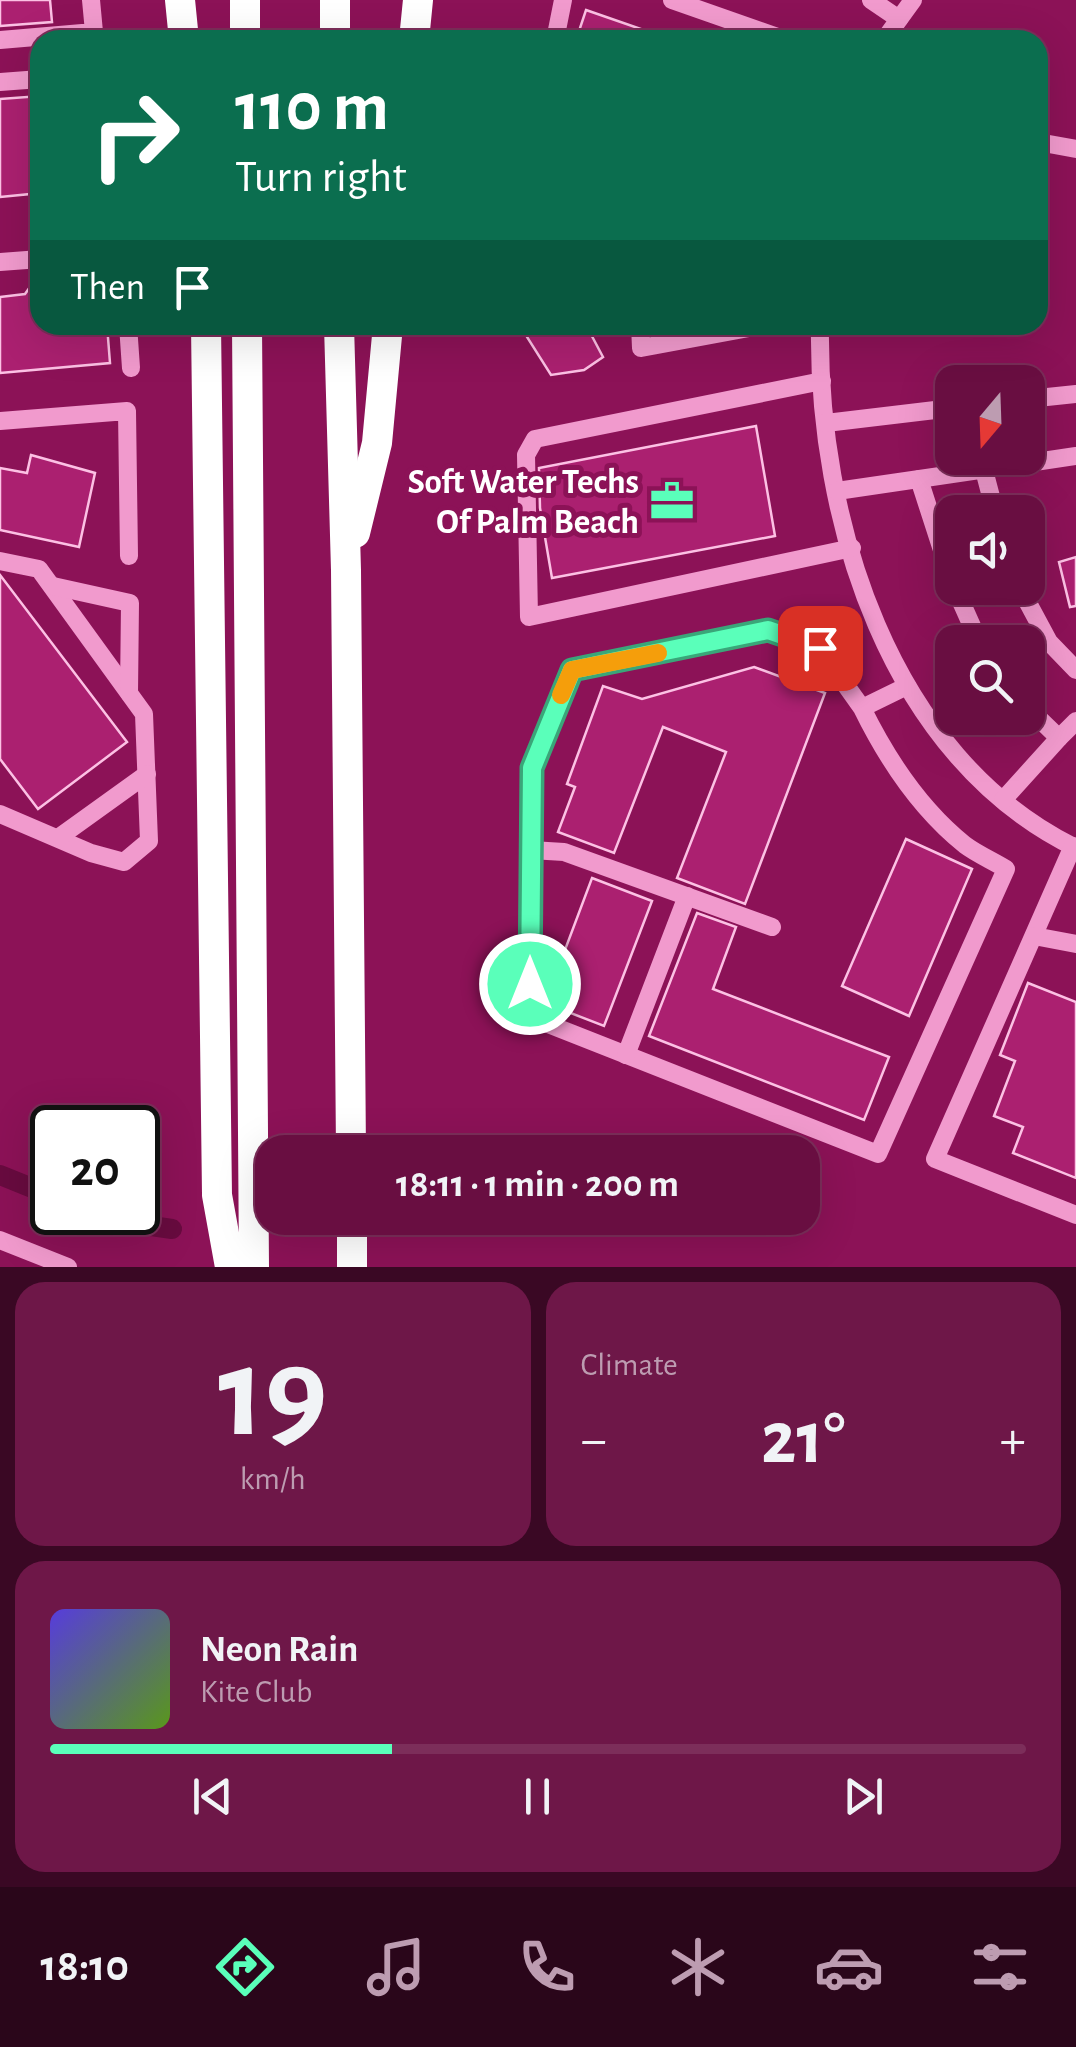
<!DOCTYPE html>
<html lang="en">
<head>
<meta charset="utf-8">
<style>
	:root { --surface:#690e41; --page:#6e1748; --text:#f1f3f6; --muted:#bd9cb1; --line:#7c2e5a; --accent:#5affba }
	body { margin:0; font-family:"Alegreya Sans",sans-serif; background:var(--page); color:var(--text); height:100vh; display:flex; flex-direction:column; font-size:38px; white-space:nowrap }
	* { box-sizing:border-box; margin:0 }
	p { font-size:32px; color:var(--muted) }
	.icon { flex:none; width:55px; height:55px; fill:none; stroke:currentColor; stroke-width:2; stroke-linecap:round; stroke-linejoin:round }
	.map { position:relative; height:1267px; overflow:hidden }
	.sheet { display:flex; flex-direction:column; gap:15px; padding:15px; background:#3a0824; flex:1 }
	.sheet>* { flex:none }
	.hud { position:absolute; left:30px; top:30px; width:1018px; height:305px; border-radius:30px; box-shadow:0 10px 40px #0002,0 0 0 2px var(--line); background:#0b6e4f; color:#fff; overflow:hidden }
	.needle { width:65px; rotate:199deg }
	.tools { position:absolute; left:935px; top:365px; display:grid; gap:20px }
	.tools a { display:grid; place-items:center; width:110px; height:110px; border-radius:20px; background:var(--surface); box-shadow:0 10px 40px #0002,0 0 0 2px var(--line); font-size:50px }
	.speed { position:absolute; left:30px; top:1105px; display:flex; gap:20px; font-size:50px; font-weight:700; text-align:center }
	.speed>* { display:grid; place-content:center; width:130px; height:130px; border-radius:50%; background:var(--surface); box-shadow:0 10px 40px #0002,0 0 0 2px var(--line); line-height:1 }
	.speed .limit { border:5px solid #111; border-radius:15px; background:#fff; color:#111 }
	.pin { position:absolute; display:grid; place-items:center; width:85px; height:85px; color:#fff; margin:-42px; border-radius:20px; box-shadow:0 5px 15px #0006 }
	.me { position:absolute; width:110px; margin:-55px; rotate:0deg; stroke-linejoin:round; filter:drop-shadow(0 0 8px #0008) }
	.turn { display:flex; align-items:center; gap:35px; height:210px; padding:0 40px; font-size:45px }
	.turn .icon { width:130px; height:130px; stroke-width:2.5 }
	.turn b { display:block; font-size:70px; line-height:85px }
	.then { display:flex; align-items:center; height:95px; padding:0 40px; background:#0003; gap:20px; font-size:38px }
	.big { font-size:75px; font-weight:700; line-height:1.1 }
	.sheet .card { flex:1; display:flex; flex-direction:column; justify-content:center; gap:15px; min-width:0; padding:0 35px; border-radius:30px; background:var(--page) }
	.sheet .dial { align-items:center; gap:0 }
	.dial b { font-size:130px; line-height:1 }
	.song { display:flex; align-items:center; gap:30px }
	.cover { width:120px; height:120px; border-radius:15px; background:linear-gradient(135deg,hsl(250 70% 55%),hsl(90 70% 35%)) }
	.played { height:10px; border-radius:5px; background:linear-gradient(90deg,var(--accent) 35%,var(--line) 35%) }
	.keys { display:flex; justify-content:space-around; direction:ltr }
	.heat { display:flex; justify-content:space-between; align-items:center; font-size:55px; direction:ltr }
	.sheet .tiles { flex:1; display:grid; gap:15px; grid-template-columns:1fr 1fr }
	.card:last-child { grid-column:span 2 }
	.trip { position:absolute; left:255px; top:1135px; width:565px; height:100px; border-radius:30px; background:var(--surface); box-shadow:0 10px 40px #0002,0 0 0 2px var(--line); font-weight:700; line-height:100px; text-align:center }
	.tab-bar { display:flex; height:160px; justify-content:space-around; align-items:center; background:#2a061a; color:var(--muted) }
	.tab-bar .icon { width:70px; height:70px }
	.tab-bar .selected { color:var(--accent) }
	.tab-bar b { font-size:45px; color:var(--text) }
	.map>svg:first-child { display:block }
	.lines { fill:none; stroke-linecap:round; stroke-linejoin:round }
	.canal { stroke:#680b3f; stroke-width:20 }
	.building { fill:#ab2070; stroke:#fcc1e4; stroke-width:2.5 }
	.minor { stroke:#f19acd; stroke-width:18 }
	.highway { stroke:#fff; stroke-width:30 }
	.route-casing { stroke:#3aa679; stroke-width:25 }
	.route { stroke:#5affba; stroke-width:18 }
	.slow { stroke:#f59e0b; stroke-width:18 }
	.labels { text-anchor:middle; stroke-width:10; stroke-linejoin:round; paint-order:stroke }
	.poi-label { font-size:35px; font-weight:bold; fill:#fff; stroke:#8c1257; text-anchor:end }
</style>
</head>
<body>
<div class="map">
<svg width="1076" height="1267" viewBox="0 0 1076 1267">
	<rect width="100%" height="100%" fill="#8c1257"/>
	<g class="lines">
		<!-- canal -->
		<g class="canal">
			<path d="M0,1175L52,1196"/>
			<path d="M92,1212L110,1220L172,1229"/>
		</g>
	</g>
	<!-- building -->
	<g class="building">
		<path d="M0,0H50L52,22L0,26Z"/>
		<path d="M586,10L664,37L663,40H576Z"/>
		<path d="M40,96V193L0,197V99Z"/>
		<path d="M40,273V325H107L110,363L0,373V297L25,294Z"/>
		<path d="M527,325H586L603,357L584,370L551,375L527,337Z"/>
		<path d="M756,426L775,536L552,578L540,508L539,468Z"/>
		<path d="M31,455L95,473L79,547L0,530V468L27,473Z"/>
		<path d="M1076,557V606L1070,607L1059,562Z"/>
		<path d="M0,575L127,742L38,809L0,759Z"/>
		<path d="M754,667L825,693L745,904L677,878L726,752L663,727L614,853L558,832L575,787L567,784L603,686L642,699Z"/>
		<path d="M906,839L972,869L909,1016L842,986Z"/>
		<path d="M592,878L652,901L604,1026L545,1003Z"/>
		<path d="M697,913L736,927L713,989L889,1057L864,1120L649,1036Z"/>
		<path d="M1028,983L1076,1002V1178L1013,1153L1023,1127L994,1116L1015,1061L1000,1055Z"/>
	</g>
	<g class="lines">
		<!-- minor -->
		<g class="minor">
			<path d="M672,0L786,40"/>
			<path d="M871,0L899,19"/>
			<path d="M0,40L94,32L91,0"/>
			<path d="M555,40L563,0"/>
			<path d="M884,40L913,0"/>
			<path d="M0,82L40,79"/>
			<path d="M1038,142L1076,149"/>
			<path d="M0,262L40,259"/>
			<path d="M128,325L131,368"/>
			<path d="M640,325L641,348L749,328V325"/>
			<path d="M820,325C817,519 889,757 1076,848"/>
			<path d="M822,381L535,439L526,455L529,617L852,548"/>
			<path d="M1028,399L1076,394"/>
			<path d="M0,421L127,411L129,556"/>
			<path d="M826,423L952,408"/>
			<path d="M984,470L995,512"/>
			<path d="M919,479L952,581"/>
			<path d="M837,491L1076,456"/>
			<path d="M0,561L39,569L144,714L149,841L124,862L91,853L0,814"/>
			<path d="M53,586L130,603L129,693"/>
			<path d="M955,588L979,642"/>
			<path d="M1020,588L1049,642L1076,670"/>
			<path d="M862,708C887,759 920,809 965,845C977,854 993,861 1006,869L878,1154L530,1017L532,768L572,670L767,631L820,649L862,708L907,686"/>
			<path d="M1028,708L1059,738L1076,721"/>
			<path d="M1003,800L1059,738"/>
			<path d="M58,838L147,774"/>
			<path d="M1073,846L935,1159L1076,1215"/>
			<path d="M531,850L564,852L772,927"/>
			<path d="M1034,936L1076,944"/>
			<path d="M626,1055L687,896"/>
			<path d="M0,1240L68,1267"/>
		</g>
		<!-- highway -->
		<g class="highway">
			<path d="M180,0L184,40"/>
			<path d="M245,0V40"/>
			<path d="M335,40V0"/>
			<path d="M414,40L418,0"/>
			<path d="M206,325L217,1195L230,1267"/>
			<path d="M247,325L254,1267"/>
			<path d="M339,325L346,570L351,1152"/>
			<path d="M355,533L377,443L388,325"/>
			<path d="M352,1218V1267"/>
		</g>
	</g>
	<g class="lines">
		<!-- route casing -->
		<g class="route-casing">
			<path id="route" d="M530,984L532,768L572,670L768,630L820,648"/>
		</g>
		<!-- route -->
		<use href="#route" class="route"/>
		<!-- slow -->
		<path class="slow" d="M561,695L572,670L658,653"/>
	</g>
	<!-- icons -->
	<defs>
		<g id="office-bare" transform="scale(3.45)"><path d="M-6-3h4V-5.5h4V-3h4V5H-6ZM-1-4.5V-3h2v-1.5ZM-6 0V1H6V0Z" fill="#5affba" stroke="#8c1257" stroke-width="2.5" paint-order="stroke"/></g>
	</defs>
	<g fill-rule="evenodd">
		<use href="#office-bare" x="672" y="501"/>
	</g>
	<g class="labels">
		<!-- poi labels -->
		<g class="poi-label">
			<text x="639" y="493">Soft Water Techs<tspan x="639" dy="40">Of Palm Beach</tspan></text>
		</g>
	</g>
</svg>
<div class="tools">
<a><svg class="needle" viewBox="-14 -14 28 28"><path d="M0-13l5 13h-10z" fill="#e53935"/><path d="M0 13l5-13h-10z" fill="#bd9cb1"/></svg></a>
<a><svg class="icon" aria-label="sound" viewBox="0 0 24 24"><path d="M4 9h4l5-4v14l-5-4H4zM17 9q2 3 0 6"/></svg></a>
<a><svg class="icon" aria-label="search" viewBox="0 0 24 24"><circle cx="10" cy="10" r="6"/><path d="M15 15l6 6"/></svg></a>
</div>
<div class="speed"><div class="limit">20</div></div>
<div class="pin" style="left:820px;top:648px;background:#d93025"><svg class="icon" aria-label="arrive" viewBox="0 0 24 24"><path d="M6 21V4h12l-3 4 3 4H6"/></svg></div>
<svg class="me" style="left:530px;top:984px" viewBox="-20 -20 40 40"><circle r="17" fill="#5affba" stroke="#fff" stroke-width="3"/><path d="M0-11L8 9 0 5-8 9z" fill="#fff"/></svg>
<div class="trip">18:11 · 1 min · 200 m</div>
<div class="hud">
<div class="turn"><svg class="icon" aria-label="right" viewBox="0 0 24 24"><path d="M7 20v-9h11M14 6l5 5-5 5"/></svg><div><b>110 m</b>Turn right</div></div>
<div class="then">Then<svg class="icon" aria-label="arrive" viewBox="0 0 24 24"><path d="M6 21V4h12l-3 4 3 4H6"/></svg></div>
</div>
</div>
<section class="sheet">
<div class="tiles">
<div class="card dial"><b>19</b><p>km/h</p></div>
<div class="card"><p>Climate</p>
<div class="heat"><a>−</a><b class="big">21°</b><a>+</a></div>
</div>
<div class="card">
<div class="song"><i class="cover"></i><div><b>Neon Rain</b><p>Kite Club</p></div></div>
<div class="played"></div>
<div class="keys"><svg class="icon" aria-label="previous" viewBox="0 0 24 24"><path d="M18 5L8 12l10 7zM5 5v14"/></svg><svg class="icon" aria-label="pause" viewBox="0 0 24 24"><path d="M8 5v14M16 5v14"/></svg><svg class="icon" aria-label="next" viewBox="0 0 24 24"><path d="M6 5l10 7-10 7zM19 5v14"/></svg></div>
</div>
</div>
</section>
<nav class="tab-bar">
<b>18:10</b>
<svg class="icon selected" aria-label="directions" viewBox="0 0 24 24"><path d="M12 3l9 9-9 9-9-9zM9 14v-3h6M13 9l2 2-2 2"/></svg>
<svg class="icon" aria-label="music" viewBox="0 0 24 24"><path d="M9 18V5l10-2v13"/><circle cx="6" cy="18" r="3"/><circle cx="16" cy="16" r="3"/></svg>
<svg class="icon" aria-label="phone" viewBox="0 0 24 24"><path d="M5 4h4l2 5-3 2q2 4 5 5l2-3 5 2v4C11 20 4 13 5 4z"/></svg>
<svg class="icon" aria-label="climate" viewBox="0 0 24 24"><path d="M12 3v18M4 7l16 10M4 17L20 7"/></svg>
<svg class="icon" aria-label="car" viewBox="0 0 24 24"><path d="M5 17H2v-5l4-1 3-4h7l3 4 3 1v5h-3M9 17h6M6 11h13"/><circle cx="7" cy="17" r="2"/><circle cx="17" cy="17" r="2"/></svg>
<svg class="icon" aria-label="filters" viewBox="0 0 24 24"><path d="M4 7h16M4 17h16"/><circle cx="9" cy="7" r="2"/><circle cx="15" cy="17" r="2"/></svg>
</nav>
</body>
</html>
